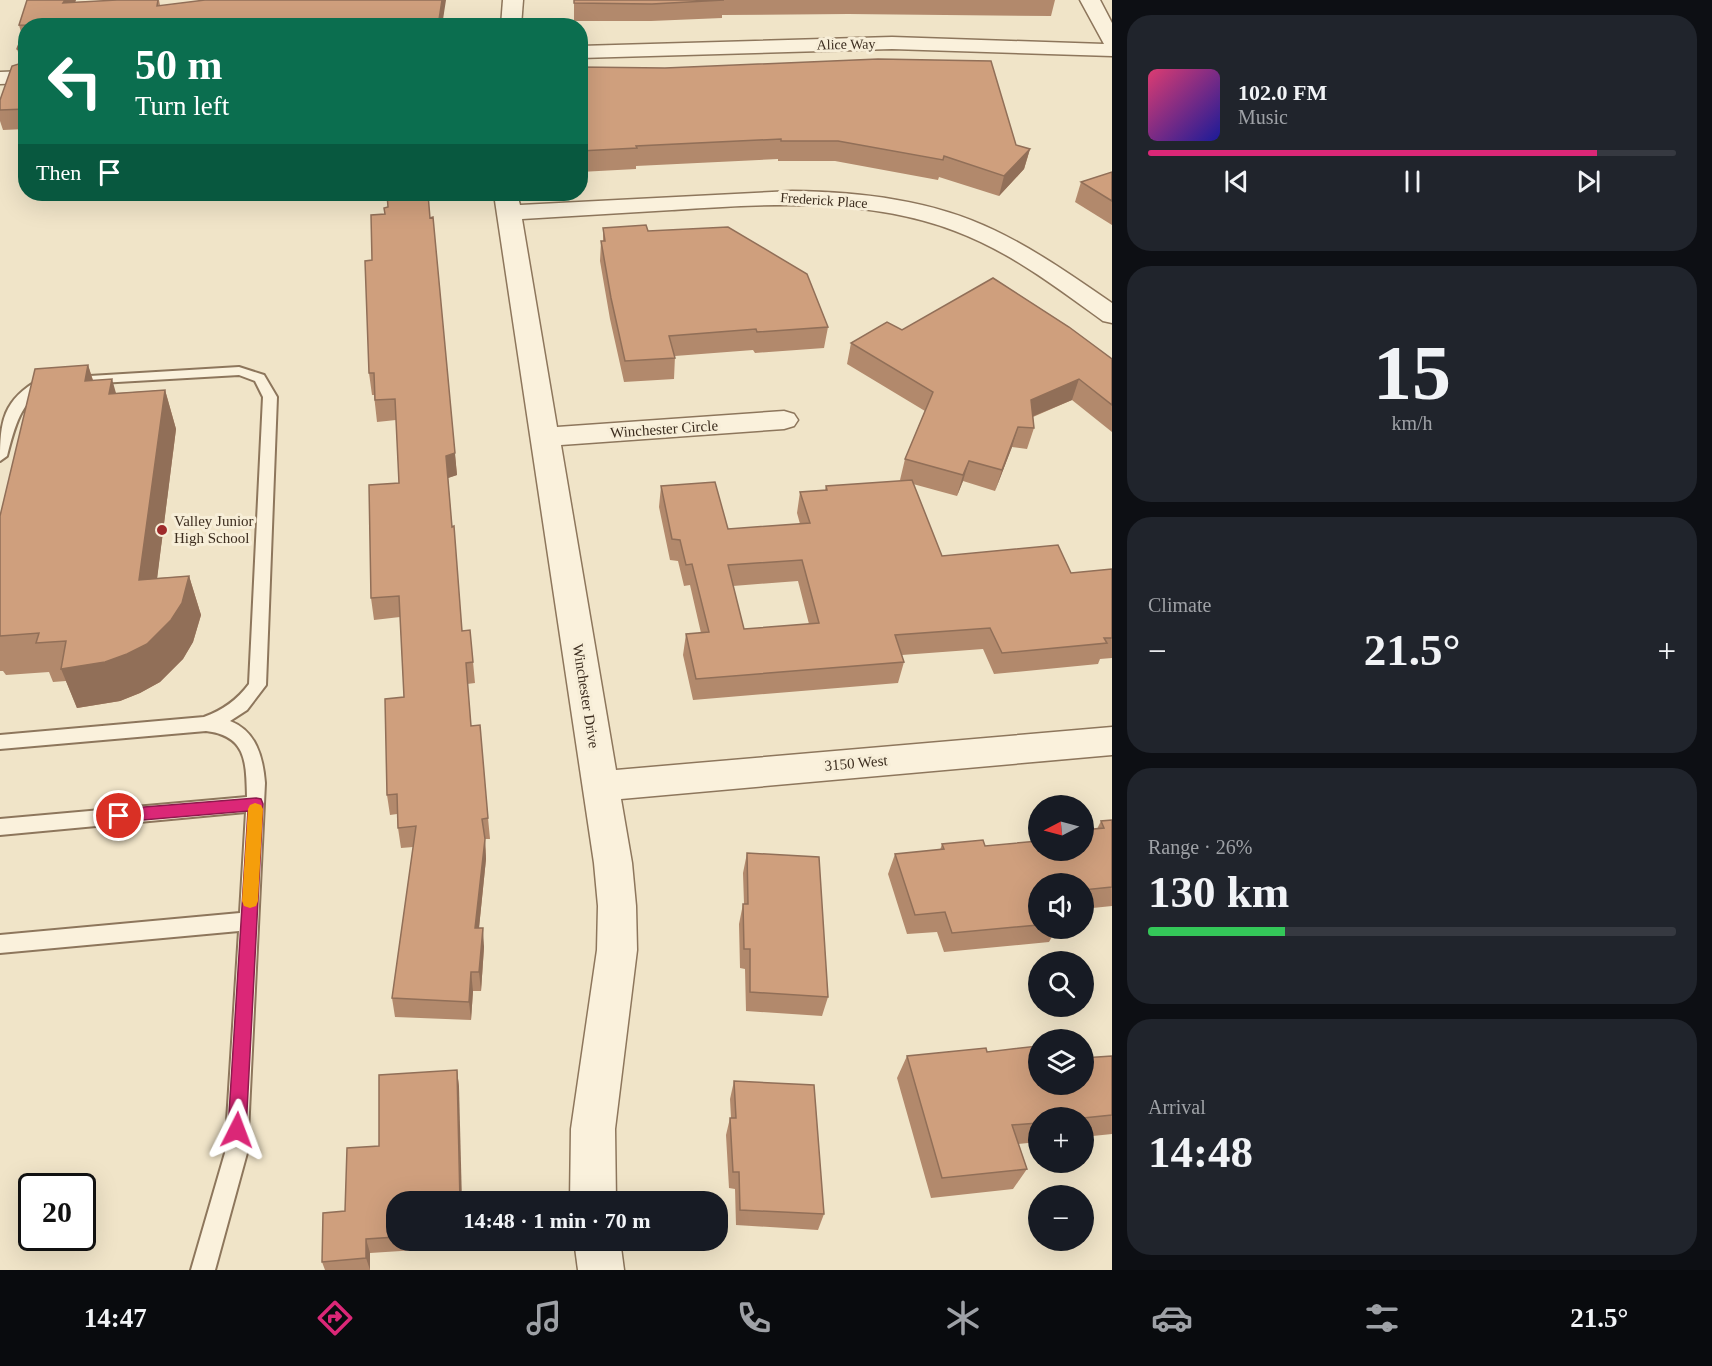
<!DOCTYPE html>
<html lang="en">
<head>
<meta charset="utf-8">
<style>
	:root { --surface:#171b24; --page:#20242c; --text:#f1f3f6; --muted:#9ea1a6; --line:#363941; --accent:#db2777 }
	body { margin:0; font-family:"Times New Roman",serif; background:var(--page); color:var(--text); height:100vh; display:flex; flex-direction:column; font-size:22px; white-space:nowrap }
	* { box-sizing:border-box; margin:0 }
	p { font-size:20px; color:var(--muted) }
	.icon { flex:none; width:33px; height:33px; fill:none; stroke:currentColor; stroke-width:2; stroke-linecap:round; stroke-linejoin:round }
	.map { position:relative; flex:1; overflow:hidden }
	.drawer { display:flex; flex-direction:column; gap:15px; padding:15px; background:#0d0f14; width:600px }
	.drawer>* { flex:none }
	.guide { position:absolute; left:18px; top:18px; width:570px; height:183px; border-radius:24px; box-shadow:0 6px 24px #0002; background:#0b6e4f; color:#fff; overflow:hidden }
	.needle { width:39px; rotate:264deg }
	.fabs { position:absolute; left:1028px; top:795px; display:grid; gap:12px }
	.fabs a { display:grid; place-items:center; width:66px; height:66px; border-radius:50%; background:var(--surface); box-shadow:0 6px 24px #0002; font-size:30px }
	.speed { position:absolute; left:18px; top:1173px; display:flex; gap:12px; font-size:30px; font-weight:700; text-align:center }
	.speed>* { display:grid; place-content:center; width:78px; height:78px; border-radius:50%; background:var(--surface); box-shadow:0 6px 24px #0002; line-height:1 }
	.speed .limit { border:3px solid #111; border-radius:9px; background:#fff; color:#111 }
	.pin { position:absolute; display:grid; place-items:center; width:51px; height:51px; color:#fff; margin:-26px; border:3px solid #fff; border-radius:50%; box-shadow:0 2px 6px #0007 }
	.me { position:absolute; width:66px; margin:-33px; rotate:3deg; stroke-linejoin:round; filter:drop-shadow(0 0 4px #0008) }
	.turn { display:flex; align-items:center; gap:21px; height:126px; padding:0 18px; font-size:27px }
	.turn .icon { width:78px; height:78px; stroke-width:2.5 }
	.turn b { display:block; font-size:42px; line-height:51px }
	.then { display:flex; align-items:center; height:57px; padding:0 18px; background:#0003; gap:12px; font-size:22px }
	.big { font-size:45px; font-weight:700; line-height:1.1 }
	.drawer .tile { flex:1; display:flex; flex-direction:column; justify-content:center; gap:9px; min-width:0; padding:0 21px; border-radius:24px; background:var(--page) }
	.drawer .dial { align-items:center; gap:0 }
	.dial b { font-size:78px; line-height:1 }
	.song { display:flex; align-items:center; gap:18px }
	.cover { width:72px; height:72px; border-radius:9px; background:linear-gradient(135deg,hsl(340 70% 55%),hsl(240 70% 35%)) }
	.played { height:6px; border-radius:3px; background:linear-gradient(90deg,var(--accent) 85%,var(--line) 85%) }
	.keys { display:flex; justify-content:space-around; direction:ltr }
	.heat { display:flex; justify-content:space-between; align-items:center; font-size:33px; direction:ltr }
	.charge { height:9px; border-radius:4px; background:linear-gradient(90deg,#34c759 26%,var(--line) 0) }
	.trip { position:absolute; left:386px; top:1191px; width:342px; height:60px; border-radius:24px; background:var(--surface); box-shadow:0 6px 24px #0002; font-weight:700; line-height:60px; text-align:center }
	.menu { display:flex; height:96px; justify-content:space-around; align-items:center; background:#090b0e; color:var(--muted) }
	.menu .icon { width:42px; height:42px }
	.menu .on { color:var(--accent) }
	.menu b { font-size:27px; color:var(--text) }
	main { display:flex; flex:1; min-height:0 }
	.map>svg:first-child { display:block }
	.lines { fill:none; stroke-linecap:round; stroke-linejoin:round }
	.service-casing { stroke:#8d765c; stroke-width:4 }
	.minor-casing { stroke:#8d765c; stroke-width:3 }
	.service { fill:#faf1dc; fill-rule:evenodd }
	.minor { fill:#faf1dc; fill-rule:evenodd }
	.wall { fill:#b2896c; fill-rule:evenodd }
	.shaded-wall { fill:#916f58 }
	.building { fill:#cf9f7d; stroke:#916f58; stroke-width:1.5; fill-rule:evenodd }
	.route { fill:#db2777; stroke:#8e194d; stroke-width:1.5 }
	.slow { fill:#f59e0b }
	.poi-dot { fill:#9e2a2b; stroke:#f7eed8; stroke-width:2 }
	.labels { text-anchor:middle; stroke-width:6; stroke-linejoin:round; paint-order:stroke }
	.far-street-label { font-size:14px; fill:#3d2e20; stroke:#f7eed8 }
	.street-label { font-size:15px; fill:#3d2e20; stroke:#f7eed8 }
	.poi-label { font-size:15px; fill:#3d2e20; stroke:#f7eed8; text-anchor:start }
</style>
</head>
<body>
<main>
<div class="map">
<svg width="1112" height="1270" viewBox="0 0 1112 1270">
	<rect width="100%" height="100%" fill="#f0e4c8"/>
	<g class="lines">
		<!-- service casing -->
		<g class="service-casing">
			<path id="service" d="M239,367L264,375L277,397L266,685L247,710L230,721C256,731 263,757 265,783L247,1153L215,1270H191L225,1153L239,931L0,953V935L240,913L246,812L0,835V819L247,797C246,762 247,736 206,731L0,749V735L204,717C223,710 237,700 249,684L263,397L255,381L239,375L48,386C20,402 15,426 7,456L0,461C0,421 3,400 40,379Z"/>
		</g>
		<!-- minor casing -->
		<g class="minor-casing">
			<g id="minor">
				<path d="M503,0H523L521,26H501Z"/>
				<path d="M1080,0H1100L1112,23V56L892,49L580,58V46L892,37L1104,44Z"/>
				<path d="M26,71V83L0,84V72Z"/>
				<path d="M792,191C861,192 932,200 994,230C1036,250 1074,277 1112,303V323L1103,321C1056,287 1009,251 955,231C865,197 767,204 672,210C622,213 572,216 522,219L557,427L784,411L794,414L798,420L794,426L784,429L561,445L616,770L1112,727V755L621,799L632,863L636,906L637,950L615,1129L616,1202H570L571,1129L597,950L598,906L594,863L494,194H517L520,205Z"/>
				<path d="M574,1240H620L624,1270H578Z"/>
			</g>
		</g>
		<!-- service -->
		<use href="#service" class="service"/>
		<!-- minor -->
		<use href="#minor" class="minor"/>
	</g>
	<!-- wall -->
	<g class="wall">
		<path d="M116,0H159L160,5L26,26V129L3,130L0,121V100L22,64L17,49L22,36L19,25L75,2Z"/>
		<path d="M574,0H1055L1051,16L848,14L722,15V18L651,21H574Z"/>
		<path d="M580,67L1016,145L1030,149L1024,169L999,196L939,177L938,180L835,161H778V159L636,166V169L580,172Z"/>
		<path d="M1112,172V225L1075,202L1081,182Z"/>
		<path d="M388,207L430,218L457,475L448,478L452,527L462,631L473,662L475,683L467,684L471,726L488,818L490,839H485L486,859L479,928L484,947L481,991H473L471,1020L395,1017L392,998L413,847L401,848L398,828L397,814L390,815L387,795L404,697L400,617L374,620L371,598L399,483L396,420L377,422L374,395H372L369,373L372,260L385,214Z"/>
		<path d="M603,228L648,231L828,327L824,348L755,353L753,350L675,356L674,379L624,382L610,319L600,261L601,241H603Z"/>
		<path d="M902,330L1112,359V432L1072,400L1033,417L1034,428L1027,449L1012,447L995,491L963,481L957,496L913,484L942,556L1071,573L1112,569V658L1100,659L1098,664L994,674L983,649L902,655L904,662L898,683L693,700L683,655L686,634L701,633L690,585L684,586L678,561L670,560L659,507L661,486L728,529L800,524L797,513L800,492L825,490L826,486L903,481L900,480L905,459L925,411L847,364L851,343ZM798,581L809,624L744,629L733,586Z"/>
		<path d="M88,365L93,380L116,393L165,390L176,429L157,578L189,576L201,615L193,642L183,659L160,682L140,693L120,701L77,708L66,681L53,682L49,672L6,675L3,671H0V516Z"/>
		<path d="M1112,820V906L1083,909V884H1038V928H1057L1049,942L944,952L937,932L907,934L888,874L895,854L940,850L942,844L985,846L1038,850L1097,829L1101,821Z"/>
		<path d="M747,853L828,997L822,1016L746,1011L745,969L740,968L739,924L743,904H744L743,873Z"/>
		<path d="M987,1052L1038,1084L1112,1056V1135V1134L1083,1137V1118H1038V1142L1018,1144L1027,1169L1013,1189L931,1198L897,1078L907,1056Z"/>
		<path d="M457,1070L459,1087L396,1202V1240H462L463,1247L370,1253V1270H325L322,1262L345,1211L379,1146Z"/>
		<path d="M734,1081L824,1214L818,1230L736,1225L735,1189L729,1188L726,1135L730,1118H731L730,1099Z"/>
	</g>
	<!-- shaded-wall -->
	<g class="shaded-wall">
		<path d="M65,0H76L69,22L63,3Z"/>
		<path d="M442,0H446L442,26H438Z"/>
		<path d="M1030,149L1024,169L999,196L1004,176Z"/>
		<path d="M88,365L100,404L85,381Z"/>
		<path d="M112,379L123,418L109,394Z"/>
		<path d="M1079,379L1072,400L1024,420L1031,400Z"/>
		<path d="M165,390L176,429L152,619L139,580Z"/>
		<path d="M1018,427L1012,447L995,491L1002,470Z"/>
		<path d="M455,453L457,475L448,478L446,456Z"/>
		<path d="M969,461L963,481L957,496L963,475Z"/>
		<path d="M189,576L201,615L193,642L183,659L160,682L140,693L120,701L77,708L61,669Z"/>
		<path d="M485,839L486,859L477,947L475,928Z"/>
		<path d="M483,928L484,947L481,991L479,972Z"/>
		<path d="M471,972L473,991L471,1020L469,1002Z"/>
		<path d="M457,1070L459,1087L462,1202H460Z"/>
		<path d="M366,1239L370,1253V1270L366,1258Z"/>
	</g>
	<!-- building -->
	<g class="building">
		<path d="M27,0H65L63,3L117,0H158L157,6L205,0H442L438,26L19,25Z"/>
		<path d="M574,0H724L652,4L574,3Z"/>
		<path d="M26,26V109L0,110V100L12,66L22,63L23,52L17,49Z"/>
		<path d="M878,59L991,61L1016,145L1030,149L1004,176L944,156L943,160L838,141H781V139L636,146L637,148L580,151V67L665,68Z"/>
		<path d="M1112,172V201L1081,182Z"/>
		<path d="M387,194H428L430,218L433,217L455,453L446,456L452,527L454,526L462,631L470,630L473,662L466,663L471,726L480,725L488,818L482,819L485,839L475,928H483L479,972H471L469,1002L392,998L416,826L398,828L397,794L387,795L385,699L404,697L399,596L371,598L369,485L399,483L395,399L375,400L374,373H369L365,261L372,260L371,215L385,214L384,208L388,207Z"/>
		<path d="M646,225L648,231L728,227L807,274L828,327L757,332L756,329L669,336L675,358L625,361L611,298L601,241H605L603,228Z"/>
		<path d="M993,278L1069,327L1112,359V405L1079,379L1031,400L1034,428L1018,427L1002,470L969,461L963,475L905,459L933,392L851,343L887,322L902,330Z"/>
		<path d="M88,365L85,381L112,379L109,394L165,390L139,580L189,576L182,603L171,620L147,644L127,654L105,662L61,669L66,641L36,643L39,633L0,636V516L35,369Z"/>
		<path d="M912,480L942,556L1058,545L1071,573L1112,569V638H1104L1107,643L1002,653L990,628L895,635L904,662L696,679L686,634L709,632L692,564L686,565L680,540L672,539L661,486L715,482L728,529L810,523L800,492L827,490L826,486ZM802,560L819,623L744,629L728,565Z"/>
		<path d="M1112,820V887L1083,890V884H1038V925L952,933L945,912L915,915L895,854L944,849L942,844L983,840L985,846L1038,841V850H1083V830L1104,828L1101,821Z"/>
		<path d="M747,853L819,857L828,997L750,992V949H744L743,904H748Z"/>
		<path d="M1038,1046V1084H1083V1058L1112,1056V1115L1083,1118H1038V1123L1012,1125L1027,1169L942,1178L907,1056L986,1048L987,1052Z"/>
		<path d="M457,1070L460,1202H396V1237L366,1239V1258L322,1262L323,1213L345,1211L347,1148L379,1146V1075Z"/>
		<path d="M734,1081L814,1085L824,1214L740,1210L739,1172H733L730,1118H736Z"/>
	</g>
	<!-- route -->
	<path class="route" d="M256,798L261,799L263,804L246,1130L244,1136L237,1138L231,1136L228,1130L248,811L119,822L114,820L112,816L114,811L119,809Z"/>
	<!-- slow -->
	<path class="slow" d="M255,803L261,805L263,809L258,901L256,906L250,908L244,906L242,901L248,809L250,805Z"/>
	<!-- markers -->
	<circle class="poi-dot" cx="162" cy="530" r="6"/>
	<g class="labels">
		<!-- far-street labels -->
		<g class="far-street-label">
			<text transform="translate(846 44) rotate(-1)" y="5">Alice Way</text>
			<text transform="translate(824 200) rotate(4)" y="5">Frederick Place</text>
		</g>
		<!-- street labels -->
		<g class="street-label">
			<text transform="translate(664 429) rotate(-4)" y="5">Winchester Circle</text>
			<text transform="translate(586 696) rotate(81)" y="5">Winchester Drive</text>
			<text transform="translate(856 763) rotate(-5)" y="5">3150 West</text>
		</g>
		<!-- poi labels -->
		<g class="poi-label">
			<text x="174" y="526">Valley Junior<tspan x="174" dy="17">High School</tspan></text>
		</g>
	</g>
</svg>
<div class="fabs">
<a><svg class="needle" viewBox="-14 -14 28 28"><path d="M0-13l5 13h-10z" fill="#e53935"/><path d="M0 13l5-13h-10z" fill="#9ea1a6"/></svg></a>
<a><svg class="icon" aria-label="sound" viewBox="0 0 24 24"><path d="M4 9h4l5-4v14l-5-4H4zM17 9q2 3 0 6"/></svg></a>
<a><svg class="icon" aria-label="search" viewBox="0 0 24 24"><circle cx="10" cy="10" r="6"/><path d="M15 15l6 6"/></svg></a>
<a><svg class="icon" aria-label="layers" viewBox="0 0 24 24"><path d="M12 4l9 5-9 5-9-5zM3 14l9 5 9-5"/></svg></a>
<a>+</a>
<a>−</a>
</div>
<div class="speed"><div class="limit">20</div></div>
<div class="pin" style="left:119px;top:816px;background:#d93025"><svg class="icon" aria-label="arrive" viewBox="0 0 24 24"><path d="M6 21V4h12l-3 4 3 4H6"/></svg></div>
<svg class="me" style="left:237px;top:1130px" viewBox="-20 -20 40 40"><path d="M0-17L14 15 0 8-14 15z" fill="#db2777" stroke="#fff" stroke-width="4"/></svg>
<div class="trip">14:48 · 1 min · 70 m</div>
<div class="guide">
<div class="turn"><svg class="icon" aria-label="left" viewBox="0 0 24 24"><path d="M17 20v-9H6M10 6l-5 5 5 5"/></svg><div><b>50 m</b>Turn left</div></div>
<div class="then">Then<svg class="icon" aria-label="arrive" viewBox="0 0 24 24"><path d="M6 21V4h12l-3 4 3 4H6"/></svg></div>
</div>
</div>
<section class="drawer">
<div class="tile">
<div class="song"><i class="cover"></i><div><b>102.0 FM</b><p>Music</p></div></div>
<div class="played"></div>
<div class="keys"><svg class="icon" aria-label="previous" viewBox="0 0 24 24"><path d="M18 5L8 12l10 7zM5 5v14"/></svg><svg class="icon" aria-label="pause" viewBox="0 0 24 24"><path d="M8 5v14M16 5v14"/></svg><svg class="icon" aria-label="next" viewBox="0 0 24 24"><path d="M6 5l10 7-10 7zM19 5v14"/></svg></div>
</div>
<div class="tile dial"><b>15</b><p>km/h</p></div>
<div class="tile"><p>Climate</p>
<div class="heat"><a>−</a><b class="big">21.5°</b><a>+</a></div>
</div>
<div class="tile"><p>Range · 26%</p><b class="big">130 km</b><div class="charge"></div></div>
<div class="tile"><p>Arrival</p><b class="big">14:48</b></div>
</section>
</main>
<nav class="menu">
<b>14:47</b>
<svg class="icon on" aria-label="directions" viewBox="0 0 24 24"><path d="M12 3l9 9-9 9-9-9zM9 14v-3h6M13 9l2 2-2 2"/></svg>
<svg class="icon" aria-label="music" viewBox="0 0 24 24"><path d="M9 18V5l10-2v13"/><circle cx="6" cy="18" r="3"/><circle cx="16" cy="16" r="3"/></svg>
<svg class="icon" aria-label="phone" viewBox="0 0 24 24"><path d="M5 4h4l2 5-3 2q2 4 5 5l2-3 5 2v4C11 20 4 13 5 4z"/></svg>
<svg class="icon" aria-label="climate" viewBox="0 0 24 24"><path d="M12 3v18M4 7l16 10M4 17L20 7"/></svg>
<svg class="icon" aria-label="car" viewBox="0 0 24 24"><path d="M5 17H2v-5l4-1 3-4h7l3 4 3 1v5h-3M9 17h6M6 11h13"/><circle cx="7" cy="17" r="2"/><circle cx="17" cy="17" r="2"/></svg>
<svg class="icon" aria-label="filters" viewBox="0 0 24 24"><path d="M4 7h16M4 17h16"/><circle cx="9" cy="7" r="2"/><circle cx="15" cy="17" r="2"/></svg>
<b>21.5°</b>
</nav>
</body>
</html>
